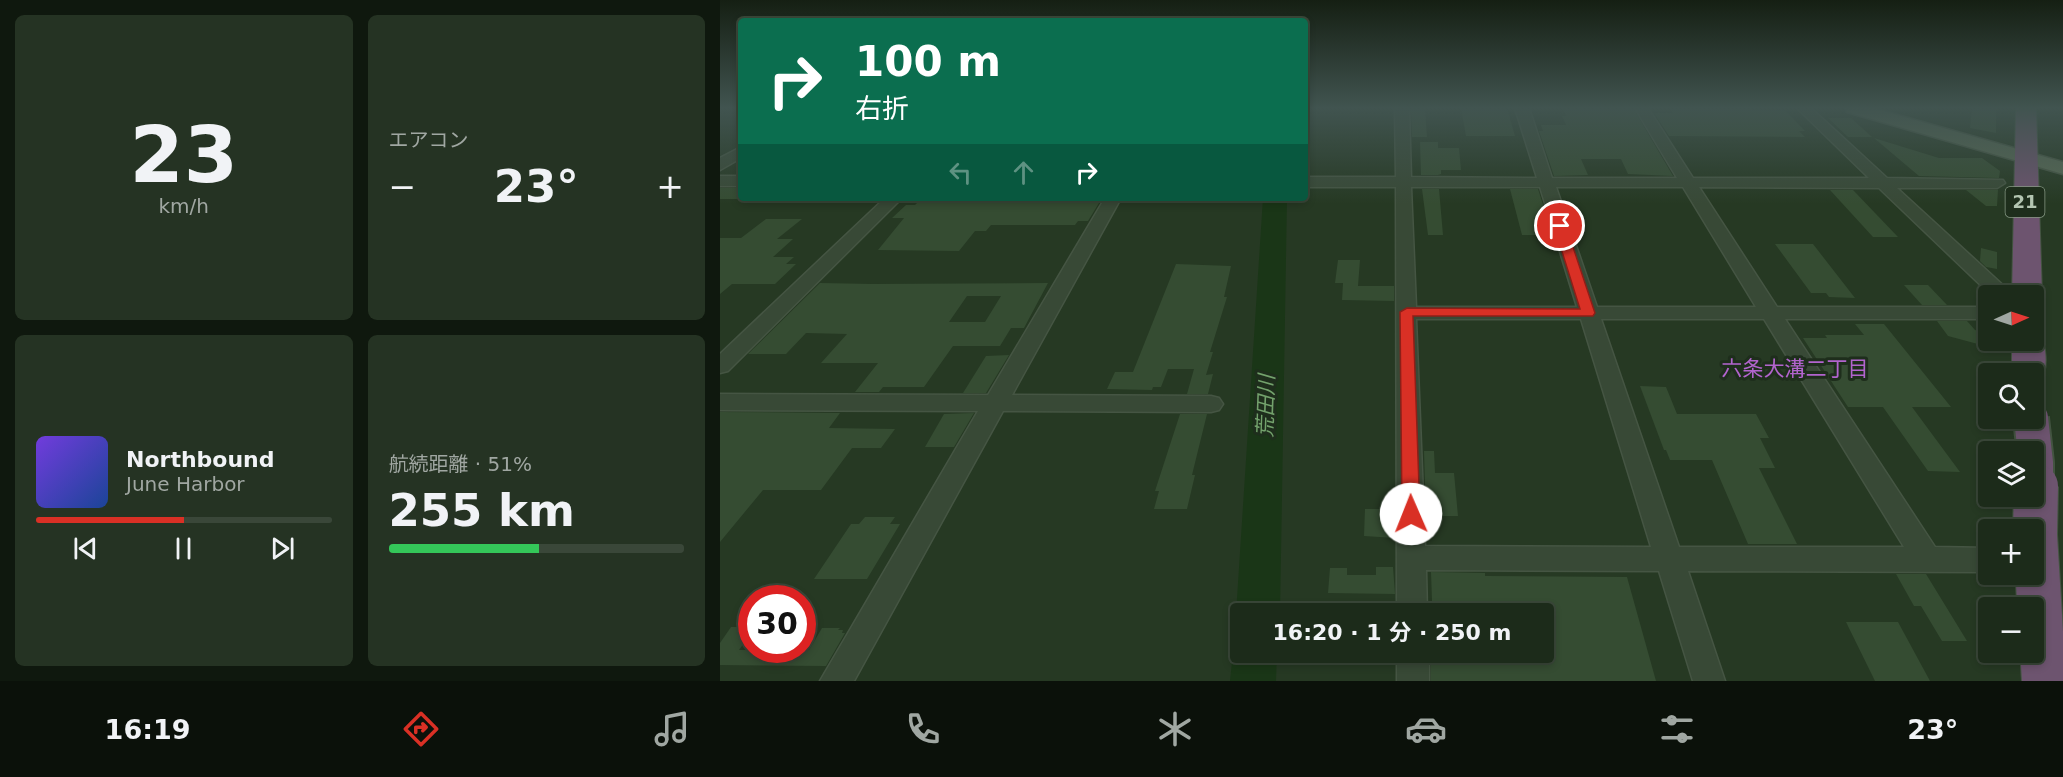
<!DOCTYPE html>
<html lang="ja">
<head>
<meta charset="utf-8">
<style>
	:root { --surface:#1c2b1a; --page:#253323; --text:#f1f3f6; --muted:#a0a7a2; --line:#3a4739; --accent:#d93025 }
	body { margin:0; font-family:"DejaVu Sans","Noto Sans JP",sans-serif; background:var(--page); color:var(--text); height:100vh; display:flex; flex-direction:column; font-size:22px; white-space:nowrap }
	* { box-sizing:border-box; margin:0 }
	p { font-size:20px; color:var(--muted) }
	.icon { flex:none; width:33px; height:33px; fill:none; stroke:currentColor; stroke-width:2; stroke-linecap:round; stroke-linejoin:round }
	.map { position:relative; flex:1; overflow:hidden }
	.panel { display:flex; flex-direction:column; gap:15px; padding:15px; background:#0f180e; width:720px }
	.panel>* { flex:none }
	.top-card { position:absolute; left:18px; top:18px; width:570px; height:183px; border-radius:6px; box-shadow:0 3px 9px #0003,0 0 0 2px var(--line); background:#0b6e4f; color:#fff; overflow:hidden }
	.needle { width:39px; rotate:87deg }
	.buttons { position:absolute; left:1258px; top:285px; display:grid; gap:12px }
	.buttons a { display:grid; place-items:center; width:66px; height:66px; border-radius:6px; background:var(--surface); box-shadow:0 3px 9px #0003,0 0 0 2px var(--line); font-size:30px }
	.speed { position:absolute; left:18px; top:585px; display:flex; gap:12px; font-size:30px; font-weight:700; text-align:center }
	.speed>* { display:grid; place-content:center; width:78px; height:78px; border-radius:50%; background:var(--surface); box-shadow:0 3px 9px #0003,0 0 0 2px var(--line); line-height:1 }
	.speed .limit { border:9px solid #d22; background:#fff; color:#111 }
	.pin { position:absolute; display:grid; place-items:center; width:51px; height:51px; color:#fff; margin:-26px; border:3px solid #fff; border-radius:50%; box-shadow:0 2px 6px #0007 }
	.me { position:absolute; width:66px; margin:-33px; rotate:359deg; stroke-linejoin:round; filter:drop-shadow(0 0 4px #0008) }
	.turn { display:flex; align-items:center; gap:21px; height:126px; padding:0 18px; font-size:27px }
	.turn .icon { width:78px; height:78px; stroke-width:2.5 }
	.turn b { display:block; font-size:42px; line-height:51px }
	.lanes { display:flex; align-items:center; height:57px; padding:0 18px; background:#0003; justify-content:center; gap:30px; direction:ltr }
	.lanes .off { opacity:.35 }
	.big { font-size:45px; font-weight:700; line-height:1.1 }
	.panel .tile { flex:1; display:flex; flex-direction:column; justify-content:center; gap:9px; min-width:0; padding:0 21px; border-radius:9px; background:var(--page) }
	.panel .dial { align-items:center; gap:0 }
	.dial b { font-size:78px; line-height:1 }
	.song { display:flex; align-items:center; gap:18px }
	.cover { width:72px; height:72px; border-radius:9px; background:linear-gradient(135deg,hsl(260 70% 55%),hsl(220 70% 35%)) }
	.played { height:6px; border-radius:3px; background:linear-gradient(90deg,var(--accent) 50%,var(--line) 50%) }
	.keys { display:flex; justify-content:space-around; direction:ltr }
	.heat { display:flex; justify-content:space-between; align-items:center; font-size:33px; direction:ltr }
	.charge { height:9px; border-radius:4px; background:linear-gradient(90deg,#34c759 51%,var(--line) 0) }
	.panel .tiles { flex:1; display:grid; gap:15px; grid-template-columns:repeat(2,1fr) }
	.trip { position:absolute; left:510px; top:603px; width:324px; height:60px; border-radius:6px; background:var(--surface); box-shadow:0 3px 9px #0003,0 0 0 2px var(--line); font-weight:700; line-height:60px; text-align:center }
	.tab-bar { display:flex; height:96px; justify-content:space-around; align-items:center; background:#0b110a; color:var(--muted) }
	.tab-bar .icon { width:42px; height:42px }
	.tab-bar .active { color:var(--accent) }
	.tab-bar b { font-size:27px; color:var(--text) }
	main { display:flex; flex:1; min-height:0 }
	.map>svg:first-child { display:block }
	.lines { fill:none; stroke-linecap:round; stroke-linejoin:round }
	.river { fill:#1a3617; fill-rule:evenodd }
	.building { fill:#354c32; fill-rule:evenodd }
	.minor-casing { stroke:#455543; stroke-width:3 }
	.major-casing { stroke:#455543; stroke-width:3 }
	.highway-casing { stroke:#435441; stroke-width:2 }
	.minor { fill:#384936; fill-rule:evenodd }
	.major { fill:#576954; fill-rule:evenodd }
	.highway { fill:#6d546f; fill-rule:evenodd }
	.highway-bridge-far1-casing { stroke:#435441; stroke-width:38; stroke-linecap:butt }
	.highway-bridge-casing { stroke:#435441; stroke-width:46; stroke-linecap:butt }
	.highway-bridge-far1 { stroke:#6d546f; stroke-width:34 }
	.highway-bridge { stroke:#6d546f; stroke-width:44 }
	.route { fill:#d93025; stroke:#8d1f18; stroke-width:1.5 }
	.labels { text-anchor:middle; stroke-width:6; stroke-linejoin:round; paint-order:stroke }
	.shield { fill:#1e2e1c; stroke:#869884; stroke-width:1.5 }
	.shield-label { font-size:18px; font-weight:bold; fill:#b3c5b1 }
	.neighbourhood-label { font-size:21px; fill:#b264cd; stroke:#1e2e1c }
	.water-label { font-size:21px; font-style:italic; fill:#73a26c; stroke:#1e2e1c }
</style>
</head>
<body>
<main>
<section class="panel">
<div class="tiles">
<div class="tile dial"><b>23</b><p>km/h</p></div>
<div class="tile"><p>エアコン</p>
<div class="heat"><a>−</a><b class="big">23°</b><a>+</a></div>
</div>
<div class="tile">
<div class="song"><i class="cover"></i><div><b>Northbound</b><p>June Harbor</p></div></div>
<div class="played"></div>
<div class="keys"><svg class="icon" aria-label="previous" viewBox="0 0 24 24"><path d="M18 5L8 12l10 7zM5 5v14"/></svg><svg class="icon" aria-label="pause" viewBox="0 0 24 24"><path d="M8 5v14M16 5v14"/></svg><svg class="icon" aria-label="next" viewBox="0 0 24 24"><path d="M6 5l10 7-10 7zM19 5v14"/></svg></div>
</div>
<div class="tile"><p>航続距離 · 51%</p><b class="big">255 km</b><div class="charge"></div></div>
</div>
</section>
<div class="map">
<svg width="1343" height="681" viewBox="0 0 1343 681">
	<rect width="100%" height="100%" fill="#263923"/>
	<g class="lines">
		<!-- river -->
		<g class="river">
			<path d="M543,198H567L560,614H520V623L516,614Z"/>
			<path d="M520,636V652H557L556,681H510L513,652Z"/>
		</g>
	</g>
	<!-- building -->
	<g class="building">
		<path d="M691,108H705L707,137H692Z"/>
		<path d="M741,108H787L795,136H746Z"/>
		<path d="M843,108H913L953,176L908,174L901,159H861L868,175L834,176L819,131H823L821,125H846L842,116H846Z"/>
		<path d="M950,108L1065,110L1085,131H1079L1085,137L949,136L934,113H953Z"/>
		<path d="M1252,108H1276V133L1250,128Z"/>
		<path d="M1108,118H1131L1152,137H1128Z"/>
		<path d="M1154,138L1219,158H1262L1280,171L1279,178L1199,176Z"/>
		<path d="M700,142H718V148H739L741,170H721V174L718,175H701Z"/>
		<rect x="0" y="188" width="21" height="11"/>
		<path d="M702,189H719L723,235H708Z"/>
		<path d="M790,189H818L833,235H802Z"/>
		<path d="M1110,190H1133L1178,237H1153Z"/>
		<path d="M1246,190H1278L1277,206H1266Z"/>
		<path d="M202,198H382L368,221H358L355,225H271L266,231H255L239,251L158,250L184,218H172L186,205H195Z"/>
		<path d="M46,219H82L57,239H73L53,257H74L66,264H76L55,284H12L0,294V238H21Z"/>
		<path d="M1055,244H1093L1135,298L1109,297L1106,293H1091Z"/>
		<path d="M1261,248L1277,252V269L1266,267L1260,261Z"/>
		<path d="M618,260H640L638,286H674V301L622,300L623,283H615Z"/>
		<path d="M456,264L511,266L504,297H507L490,352H493L486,375L493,374L488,394H467L474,369H448L441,387H433L432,390L387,389L395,372H413Z"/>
		<path d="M100,283L152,284L328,283L304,328H291L280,346H233L204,387H163L159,392H135L158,363H101L127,334L86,333L66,354H28ZM247,296H281L265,322H229Z"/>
		<path d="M1184,285H1208L1227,305H1202Z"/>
		<path d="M1217,321H1247L1255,330L1269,334V347L1228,336Z"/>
		<path d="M1135,324H1164L1231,407H1192L1240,472L1208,471L1163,407H1128L1083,338H1107L1105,335H1144Z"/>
		<path d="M289,355L266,393H243L266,356Z"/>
		<path d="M920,386L946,387L957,414H1036L1049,438H1040L1055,468H1039L1077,544H1028L992,460H950L946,450H944Z"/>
		<path d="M0,412L120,413L109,428L175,429L161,448H132L101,490H43L0,542Z"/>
		<path d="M254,413L234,447H205L224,414Z"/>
		<path d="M460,414H487L472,475H475L467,509H434L439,491H435Z"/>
		<path d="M704,451H714L715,473H734L738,516H706Z"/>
		<path d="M645,509H675V538L644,536Z"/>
		<path d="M145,517H175L170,524H180L147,579H94L131,524H139Z"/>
		<path d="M656,567H673L675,594L608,593L610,568H627V575H656Z"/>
		<path d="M711,572L765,573V576L907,577L936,681H711V652H824V614H784L782,602L712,601Z"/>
		<path d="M1176,574H1206L1247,641H1222L1201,606H1194Z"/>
		<path d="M1126,622H1178L1210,681H1155Z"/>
		<path d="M11,627H32V632L19,650H89L102,628H120L118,630H123L122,633H125L106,666L0,665V643Z"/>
	</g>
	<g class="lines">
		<!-- minor casing -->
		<g class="minor-casing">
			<g id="minor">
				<path d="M675,108H689L691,177L817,178L795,108H809L832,178H957L915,108H928L973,178H1149L1077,108H1091L1167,178L1283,180L1285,183L1277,188H1177L1286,288L1297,292L1299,296H1272L1159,188L979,187L1057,307H1269V319H1065L1215,547L1269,548V572L968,571L1005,681H973L939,571L706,570L707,614H677L676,187H585V177H676ZM691,187H820L857,307H696ZM836,187H963L1036,307H877ZM696,319H861L931,547L705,546ZM881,319H1044L1184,547H959Z"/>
				<path d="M21,147V158L0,170V158Z"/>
				<rect x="0" y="176" width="21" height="10"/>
				<path d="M165,198H182L8,371L0,373V354Z"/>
				<path d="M385,198H401L292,395L491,396L499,398L503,404L499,410L491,412L283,411L134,681H100L258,411L0,410V394L268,395Z"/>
				<rect x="677" y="652" width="32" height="29"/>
			</g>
		</g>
		<!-- major casing -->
		<g class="major-casing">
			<path id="major" d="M1125,108H1153L1343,162V174L1127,112Z"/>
		</g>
		<!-- highway casing -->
		<g class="highway-casing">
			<g id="highway">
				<path d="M1296,108H1316L1322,296L1314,303V296H1292Z"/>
				<path d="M1314,331L1319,333C1327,345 1328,369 1321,382L1314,384V374H1292V340H1314Z"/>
			</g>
		</g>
		<!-- minor -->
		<use href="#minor" class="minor"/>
		<!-- major -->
		<use href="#major" class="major"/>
		<!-- highway -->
		<use href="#highway" class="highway"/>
		<!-- highway-bridge-far1 casing -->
		<g class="highway-bridge-far1-casing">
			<path id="highway-bridge-far1" d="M1311,418L1316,463V487"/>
		</g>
		<!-- highway-bridge casing -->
		<g class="highway-bridge-casing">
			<path id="highway-bridge" d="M1316,486L1315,535L1324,681"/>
		</g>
		<!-- highway-bridge-far1 -->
		<use href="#highway-bridge-far1" class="highway-bridge-far1"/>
		<!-- highway-bridge -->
		<use href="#highway-bridge" class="highway-bridge"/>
	</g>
	<!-- sky -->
	<linearGradient id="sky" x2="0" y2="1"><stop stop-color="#151f13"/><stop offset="0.53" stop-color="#415450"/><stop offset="1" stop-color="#415450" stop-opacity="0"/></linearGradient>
	<rect width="1343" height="204" fill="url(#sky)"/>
	<!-- route -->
	<path class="route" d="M840,223L846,226L875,313L873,316H693L700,514L697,519L691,521L685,519L682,514L680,312L687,308L860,309L834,226Z"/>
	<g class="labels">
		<!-- shield labels -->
		<rect class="shield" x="1285.5" y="187" width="39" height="30" rx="4.5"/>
		<g class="shield-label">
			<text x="1305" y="208">21</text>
		</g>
		<!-- neighbourhood labels -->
		<g class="neighbourhood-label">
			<text x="1075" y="376">六条大溝二丁目</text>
		</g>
		<!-- water labels -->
		<g class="water-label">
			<text transform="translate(546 406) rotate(-88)" y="7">荒田川</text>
		</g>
	</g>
</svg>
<div class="buttons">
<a><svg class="needle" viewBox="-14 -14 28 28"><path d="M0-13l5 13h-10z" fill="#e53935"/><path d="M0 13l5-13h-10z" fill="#a0a7a2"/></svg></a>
<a><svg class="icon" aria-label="search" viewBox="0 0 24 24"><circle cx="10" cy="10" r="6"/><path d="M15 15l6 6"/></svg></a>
<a><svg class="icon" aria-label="layers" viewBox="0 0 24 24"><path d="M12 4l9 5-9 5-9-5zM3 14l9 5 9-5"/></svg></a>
<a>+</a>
<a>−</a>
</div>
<div class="speed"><div class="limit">30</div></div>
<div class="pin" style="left:840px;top:226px;background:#d93025"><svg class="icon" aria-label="arrive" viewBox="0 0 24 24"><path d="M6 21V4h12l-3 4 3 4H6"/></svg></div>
<svg class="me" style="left:691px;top:514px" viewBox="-20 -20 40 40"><circle r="19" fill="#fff"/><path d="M0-13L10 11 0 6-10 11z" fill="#d93025"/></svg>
<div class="trip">16:20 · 1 分 · 250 m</div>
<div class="top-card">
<div class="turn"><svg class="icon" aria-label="right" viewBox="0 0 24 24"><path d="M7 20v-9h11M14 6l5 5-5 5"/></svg><div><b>100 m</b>右折</div></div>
<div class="lanes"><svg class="icon off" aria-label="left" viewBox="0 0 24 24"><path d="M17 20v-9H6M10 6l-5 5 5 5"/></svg><svg class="icon off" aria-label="ahead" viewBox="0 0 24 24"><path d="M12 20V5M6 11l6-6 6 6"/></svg><svg class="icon" aria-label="right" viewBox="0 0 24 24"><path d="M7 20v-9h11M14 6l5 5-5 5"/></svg></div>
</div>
</div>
</main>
<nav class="tab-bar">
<b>16:19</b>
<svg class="icon active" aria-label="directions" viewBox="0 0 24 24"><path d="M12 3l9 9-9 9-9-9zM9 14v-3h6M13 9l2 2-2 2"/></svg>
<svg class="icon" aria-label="music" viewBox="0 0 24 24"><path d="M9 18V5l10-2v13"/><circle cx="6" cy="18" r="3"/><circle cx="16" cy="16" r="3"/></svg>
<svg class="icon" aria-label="phone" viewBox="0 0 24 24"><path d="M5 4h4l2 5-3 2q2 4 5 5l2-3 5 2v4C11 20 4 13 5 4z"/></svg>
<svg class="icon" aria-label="climate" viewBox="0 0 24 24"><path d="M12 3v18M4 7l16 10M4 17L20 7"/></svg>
<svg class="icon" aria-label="car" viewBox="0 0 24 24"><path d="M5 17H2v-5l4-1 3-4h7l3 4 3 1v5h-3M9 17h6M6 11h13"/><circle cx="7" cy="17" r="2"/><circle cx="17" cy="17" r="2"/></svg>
<svg class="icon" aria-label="filters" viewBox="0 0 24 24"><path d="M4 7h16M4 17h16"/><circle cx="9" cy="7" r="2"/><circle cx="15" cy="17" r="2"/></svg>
<b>23°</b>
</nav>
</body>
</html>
